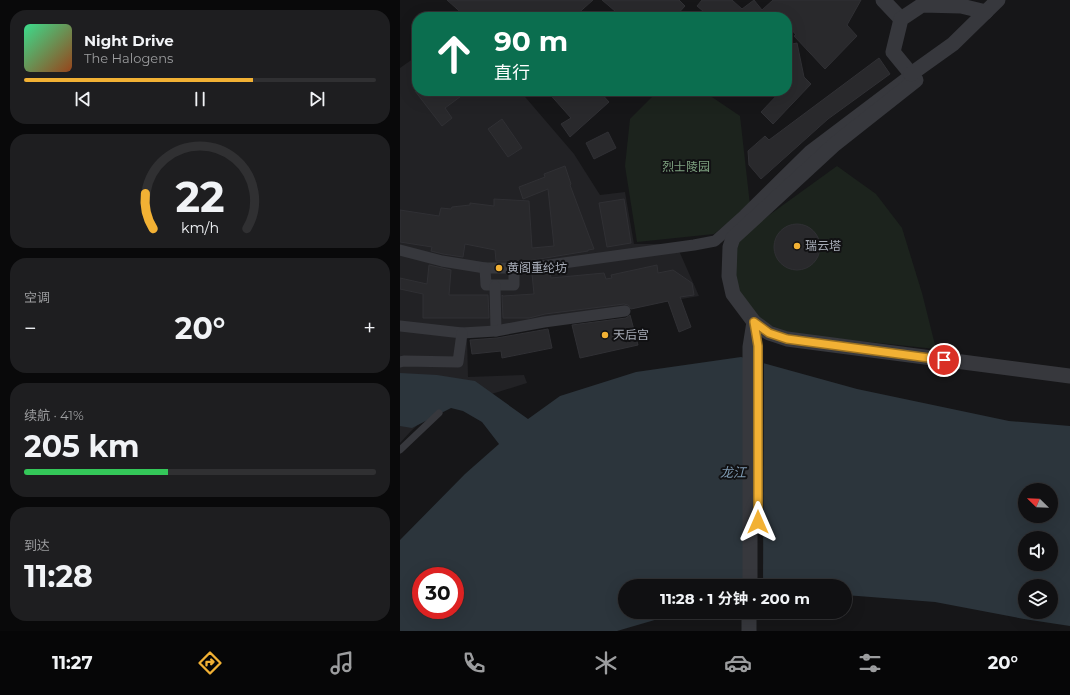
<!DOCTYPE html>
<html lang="zh">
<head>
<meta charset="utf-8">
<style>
	:root { --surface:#101012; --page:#1e1e20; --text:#f1f3f6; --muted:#9c9d9f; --line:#303032; --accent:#f2b134 }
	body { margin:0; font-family:Montserrat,"Noto Sans SC",sans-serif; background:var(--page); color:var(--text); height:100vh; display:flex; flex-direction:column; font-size:15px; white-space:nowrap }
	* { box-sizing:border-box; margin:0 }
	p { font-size:13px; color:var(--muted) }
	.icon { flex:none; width:22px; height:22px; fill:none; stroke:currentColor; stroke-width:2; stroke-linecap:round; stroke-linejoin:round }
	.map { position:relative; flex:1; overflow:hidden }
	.drawer { display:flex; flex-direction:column; gap:10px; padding:10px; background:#09090a; width:400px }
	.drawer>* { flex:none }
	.top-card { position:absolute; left:12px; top:12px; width:380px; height:84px; border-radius:16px; box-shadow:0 4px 16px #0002,0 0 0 1px var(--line); background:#0b6e4f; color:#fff; overflow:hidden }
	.needle { width:26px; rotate:293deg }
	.controls { position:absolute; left:618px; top:483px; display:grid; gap:8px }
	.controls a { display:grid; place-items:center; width:40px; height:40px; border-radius:50%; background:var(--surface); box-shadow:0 4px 16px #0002,0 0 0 1px var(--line); font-size:20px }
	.speed { position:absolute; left:12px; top:567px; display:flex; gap:8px; font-size:20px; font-weight:700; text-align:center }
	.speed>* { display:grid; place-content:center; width:52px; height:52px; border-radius:50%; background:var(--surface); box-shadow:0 4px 16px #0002,0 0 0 1px var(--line); line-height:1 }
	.speed .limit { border:6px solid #d22; background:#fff; color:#111 }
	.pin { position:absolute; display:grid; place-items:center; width:34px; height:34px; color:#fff; margin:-17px; border:2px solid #fff; border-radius:50%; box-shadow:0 1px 4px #0007 }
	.me { position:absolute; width:44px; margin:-22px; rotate:0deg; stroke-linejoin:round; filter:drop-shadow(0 0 3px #0008) }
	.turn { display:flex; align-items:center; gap:14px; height:84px; padding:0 16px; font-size:18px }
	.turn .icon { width:52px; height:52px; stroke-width:2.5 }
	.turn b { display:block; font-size:28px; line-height:34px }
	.big { font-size:30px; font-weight:700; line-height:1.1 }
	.drawer .tile { flex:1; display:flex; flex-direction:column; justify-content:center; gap:6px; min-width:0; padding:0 14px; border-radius:16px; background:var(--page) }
	.drawer .dial { align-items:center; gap:0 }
	.dial svg { height:104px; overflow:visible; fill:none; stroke:var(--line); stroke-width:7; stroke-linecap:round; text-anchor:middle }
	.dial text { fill:var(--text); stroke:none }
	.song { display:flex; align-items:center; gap:12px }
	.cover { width:48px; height:48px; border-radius:6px; background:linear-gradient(135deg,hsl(150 70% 55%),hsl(20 70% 35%)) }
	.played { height:4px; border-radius:2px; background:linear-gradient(90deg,var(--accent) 65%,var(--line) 65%) }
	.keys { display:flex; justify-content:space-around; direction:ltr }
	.heat { display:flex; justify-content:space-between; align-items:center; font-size:22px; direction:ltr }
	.charge { height:6px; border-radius:3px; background:linear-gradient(90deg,#34c759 41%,var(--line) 0) }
	.trip { position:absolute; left:218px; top:579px; width:234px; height:40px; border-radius:20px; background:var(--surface); box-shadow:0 4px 16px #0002,0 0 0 1px var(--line); font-weight:700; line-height:40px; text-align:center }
	.dock { display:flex; height:64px; justify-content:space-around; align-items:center; background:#060607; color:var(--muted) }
	.dock .icon { width:28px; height:28px }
	.dock .selected { color:var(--accent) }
	.dock b { font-size:18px; color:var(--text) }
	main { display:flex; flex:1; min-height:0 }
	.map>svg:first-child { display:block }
	.built { fill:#222225 }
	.green { fill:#1c231d }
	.water { fill:#2c353c; fill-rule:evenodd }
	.pier { fill:#161618 }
	.building { fill:#29292c; stroke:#303034 }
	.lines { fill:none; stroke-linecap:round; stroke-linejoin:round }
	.service { stroke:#37383d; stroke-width:7 }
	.pedestrian { stroke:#37383d; stroke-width:11 }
	.minor { stroke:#37383d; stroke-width:15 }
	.route-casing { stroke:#9d7322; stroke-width:10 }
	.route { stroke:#f2b134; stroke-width:7 }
	.poi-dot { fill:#f2b134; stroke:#111113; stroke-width:1.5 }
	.labels { text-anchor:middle; stroke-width:4; stroke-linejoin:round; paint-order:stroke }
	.park-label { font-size:12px; fill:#7fa381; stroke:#111113 }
	.poi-label { font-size:12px; fill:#a8adb8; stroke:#111113; text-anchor:start }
	.water-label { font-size:13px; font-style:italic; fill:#7f9bb3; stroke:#111113 }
</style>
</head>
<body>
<main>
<section class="drawer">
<div class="tile">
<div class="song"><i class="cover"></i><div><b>Night Drive</b><p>The Halogens</p></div></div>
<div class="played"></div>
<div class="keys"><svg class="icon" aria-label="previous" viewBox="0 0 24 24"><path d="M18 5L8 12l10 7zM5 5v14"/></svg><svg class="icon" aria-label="pause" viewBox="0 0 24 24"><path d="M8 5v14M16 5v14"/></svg><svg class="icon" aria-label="next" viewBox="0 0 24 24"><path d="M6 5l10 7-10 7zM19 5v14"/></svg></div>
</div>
<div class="tile dial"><svg viewBox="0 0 100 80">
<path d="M14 69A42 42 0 1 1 86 69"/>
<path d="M14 69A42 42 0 0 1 8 42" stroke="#f2b134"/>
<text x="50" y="56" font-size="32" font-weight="700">22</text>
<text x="50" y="72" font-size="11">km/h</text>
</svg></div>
<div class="tile"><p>空调</p>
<div class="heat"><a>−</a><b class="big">20°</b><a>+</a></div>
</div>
<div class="tile"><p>续航 · 41%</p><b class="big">205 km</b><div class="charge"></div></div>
<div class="tile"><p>到达</p><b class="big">11:28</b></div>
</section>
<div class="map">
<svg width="670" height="631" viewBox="0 0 670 631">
	<rect width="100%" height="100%" fill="#161618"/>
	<!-- built -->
	<path class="built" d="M17,56V91H120L174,154L200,195L225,192L234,244H276L299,296L67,336L68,377L124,375L127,383L31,413L11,431L0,443V68Z"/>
	<!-- green -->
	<g class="green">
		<path d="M258,91H303L340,116L350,205L314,234L237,242L225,166L230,119Z"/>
		<path d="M437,166L476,194L502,228L522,293L536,349L393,334L362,322L336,291V239Z"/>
	</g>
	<!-- water -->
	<path class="water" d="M341,357L457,389L609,421L670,426V626L624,619L535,602L445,595V586H225V612H282L217,631H0V540L65,474L99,444L82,422L63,411L51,408L12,428L0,426V373L37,375L75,381L128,419L160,396L236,372ZM625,490H651V516H625ZM625,538H651V564H625ZM21,576H55V610H21ZM625,586H651V612H625Z"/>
	<!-- pier -->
	<path class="pier" d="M346,356L364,361L363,586H345Z"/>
	<!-- building -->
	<g class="building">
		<path d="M47,0H193L174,17H66Z"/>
		<path d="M202,0H279L285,6L275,17H222Z"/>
		<path d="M302,0H332L342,9L354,0L362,10L373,0H461L447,25L457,36L425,69L394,36L396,35L387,24V17H310L297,6Z"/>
		<path d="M397,43L404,77L411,84L373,124L361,112L381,91H387V83L392,78L387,52V45Z"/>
		<path d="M479,58L490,74L428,119L361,179L349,165L348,151L365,136L369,140Z"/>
		<path d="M15,91H68L45,108L52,118L42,126Z"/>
		<path d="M147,91H199L209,102L170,137L161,124L171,118Z"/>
		<path d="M102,119L122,148L108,157L88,129Z"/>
		<path d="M208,132L216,148L194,159L186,143Z"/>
		<path d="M165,166L171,184L170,185L194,249L188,250V251L127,261H96L95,250L65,244L63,257L43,254L31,251L32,247L0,242V210L39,216L41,208L51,209L52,207L70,205V203L94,206V199L129,201L132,248L154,246L148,189L123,199L119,187L145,177L144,174Z"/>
		<path d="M224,199L231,243L207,247L199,203Z"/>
		<circle cx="397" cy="247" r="23"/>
		<path d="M29,265L51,270L49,295H88L89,318H23V294L0,289V278L27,284Z"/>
		<path d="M257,265L258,273L273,270L292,283L294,295L280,297L291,327L279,332L268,301L231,309L228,305L224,304L145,314L129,318H103L102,295L103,296L134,294L132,274L150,272L151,278L204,273L206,279L212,278L211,275Z"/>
		<path d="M230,315L238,345L180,358L172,325L226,318Z"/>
		<path d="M148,329L152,348L102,358L101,351L72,354L70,340L97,338Z"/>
	</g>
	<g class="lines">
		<!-- service -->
		<path class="service" d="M0,450L39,413"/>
		<!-- pedestrian -->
		<g class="pedestrian">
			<path d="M0,250L42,261L85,268H127L294,245L315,241L344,215L409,151L511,74"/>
			<path d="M85,268L86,285H114V268"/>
			<path d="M95,286L96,331"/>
			<path d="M0,326L62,333L96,331L144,322L225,311"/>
			<path d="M0,362L4,361L58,362L62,333"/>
		</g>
		<!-- minor -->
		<g class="minor">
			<path d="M483,0L501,19"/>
			<path d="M586,12L561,6L522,5L501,19L493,52L516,80L435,144L333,238L330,247L329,276L333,294L354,322L369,333L387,339L670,376"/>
			<path d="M511,74L553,44L598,0"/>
			<path d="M350,586V347L354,322"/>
			<path d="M349,631V612"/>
		</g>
	</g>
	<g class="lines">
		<!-- route casing -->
		<g class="route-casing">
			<path id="route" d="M358,522V346L354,322L369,333L387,339L544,360"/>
		</g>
		<!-- route -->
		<use href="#route" class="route"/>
	</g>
	<!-- markers -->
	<g class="poi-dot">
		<circle cx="397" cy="246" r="4"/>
		<circle cx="99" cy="268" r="4"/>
		<circle cx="205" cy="335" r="4"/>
	</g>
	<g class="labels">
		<!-- park labels -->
		<g class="park-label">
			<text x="286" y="171">烈士陵园</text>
		</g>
		<!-- poi labels -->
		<g class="poi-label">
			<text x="405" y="250">瑞云塔</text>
			<text x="107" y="272">黄阁重纶坊</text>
			<text x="213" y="339">天后宫</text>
		</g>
		<!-- water labels -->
		<g class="water-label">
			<text x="333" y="477">龙江</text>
		</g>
	</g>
</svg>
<div class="controls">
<a><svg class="needle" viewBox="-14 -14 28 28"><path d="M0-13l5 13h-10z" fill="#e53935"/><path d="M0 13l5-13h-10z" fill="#9c9d9f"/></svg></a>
<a><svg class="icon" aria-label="sound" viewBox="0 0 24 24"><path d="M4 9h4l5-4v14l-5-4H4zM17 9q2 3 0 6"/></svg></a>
<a><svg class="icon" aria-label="layers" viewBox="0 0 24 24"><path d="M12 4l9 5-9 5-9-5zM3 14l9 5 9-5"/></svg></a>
</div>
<div class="speed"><div class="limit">30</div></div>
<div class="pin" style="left:544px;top:360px;background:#d93025"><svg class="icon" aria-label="arrive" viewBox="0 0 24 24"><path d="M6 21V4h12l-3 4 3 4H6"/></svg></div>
<svg class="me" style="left:358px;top:522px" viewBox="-20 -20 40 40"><path d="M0-17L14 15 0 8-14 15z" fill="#f2b134" stroke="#fff" stroke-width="4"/></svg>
<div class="trip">11:28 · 1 分钟 · 200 m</div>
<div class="top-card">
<div class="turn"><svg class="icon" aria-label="ahead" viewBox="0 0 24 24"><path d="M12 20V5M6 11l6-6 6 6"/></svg><div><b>90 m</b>直行</div></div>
</div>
</div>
</main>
<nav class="dock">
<b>11:27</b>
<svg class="icon selected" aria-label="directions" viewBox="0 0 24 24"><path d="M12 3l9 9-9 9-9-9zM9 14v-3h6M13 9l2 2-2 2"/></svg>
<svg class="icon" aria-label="music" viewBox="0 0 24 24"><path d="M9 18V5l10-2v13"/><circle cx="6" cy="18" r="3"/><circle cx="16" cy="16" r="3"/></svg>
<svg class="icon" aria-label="phone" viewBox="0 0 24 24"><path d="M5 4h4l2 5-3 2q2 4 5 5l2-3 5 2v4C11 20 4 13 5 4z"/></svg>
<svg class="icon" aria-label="climate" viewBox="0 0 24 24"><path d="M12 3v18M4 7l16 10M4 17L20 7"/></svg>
<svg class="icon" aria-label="car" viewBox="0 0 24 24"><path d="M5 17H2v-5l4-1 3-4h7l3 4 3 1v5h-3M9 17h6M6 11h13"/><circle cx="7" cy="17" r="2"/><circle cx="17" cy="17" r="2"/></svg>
<svg class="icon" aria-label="filters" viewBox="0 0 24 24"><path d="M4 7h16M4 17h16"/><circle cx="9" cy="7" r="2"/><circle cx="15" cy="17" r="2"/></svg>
<b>20°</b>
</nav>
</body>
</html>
